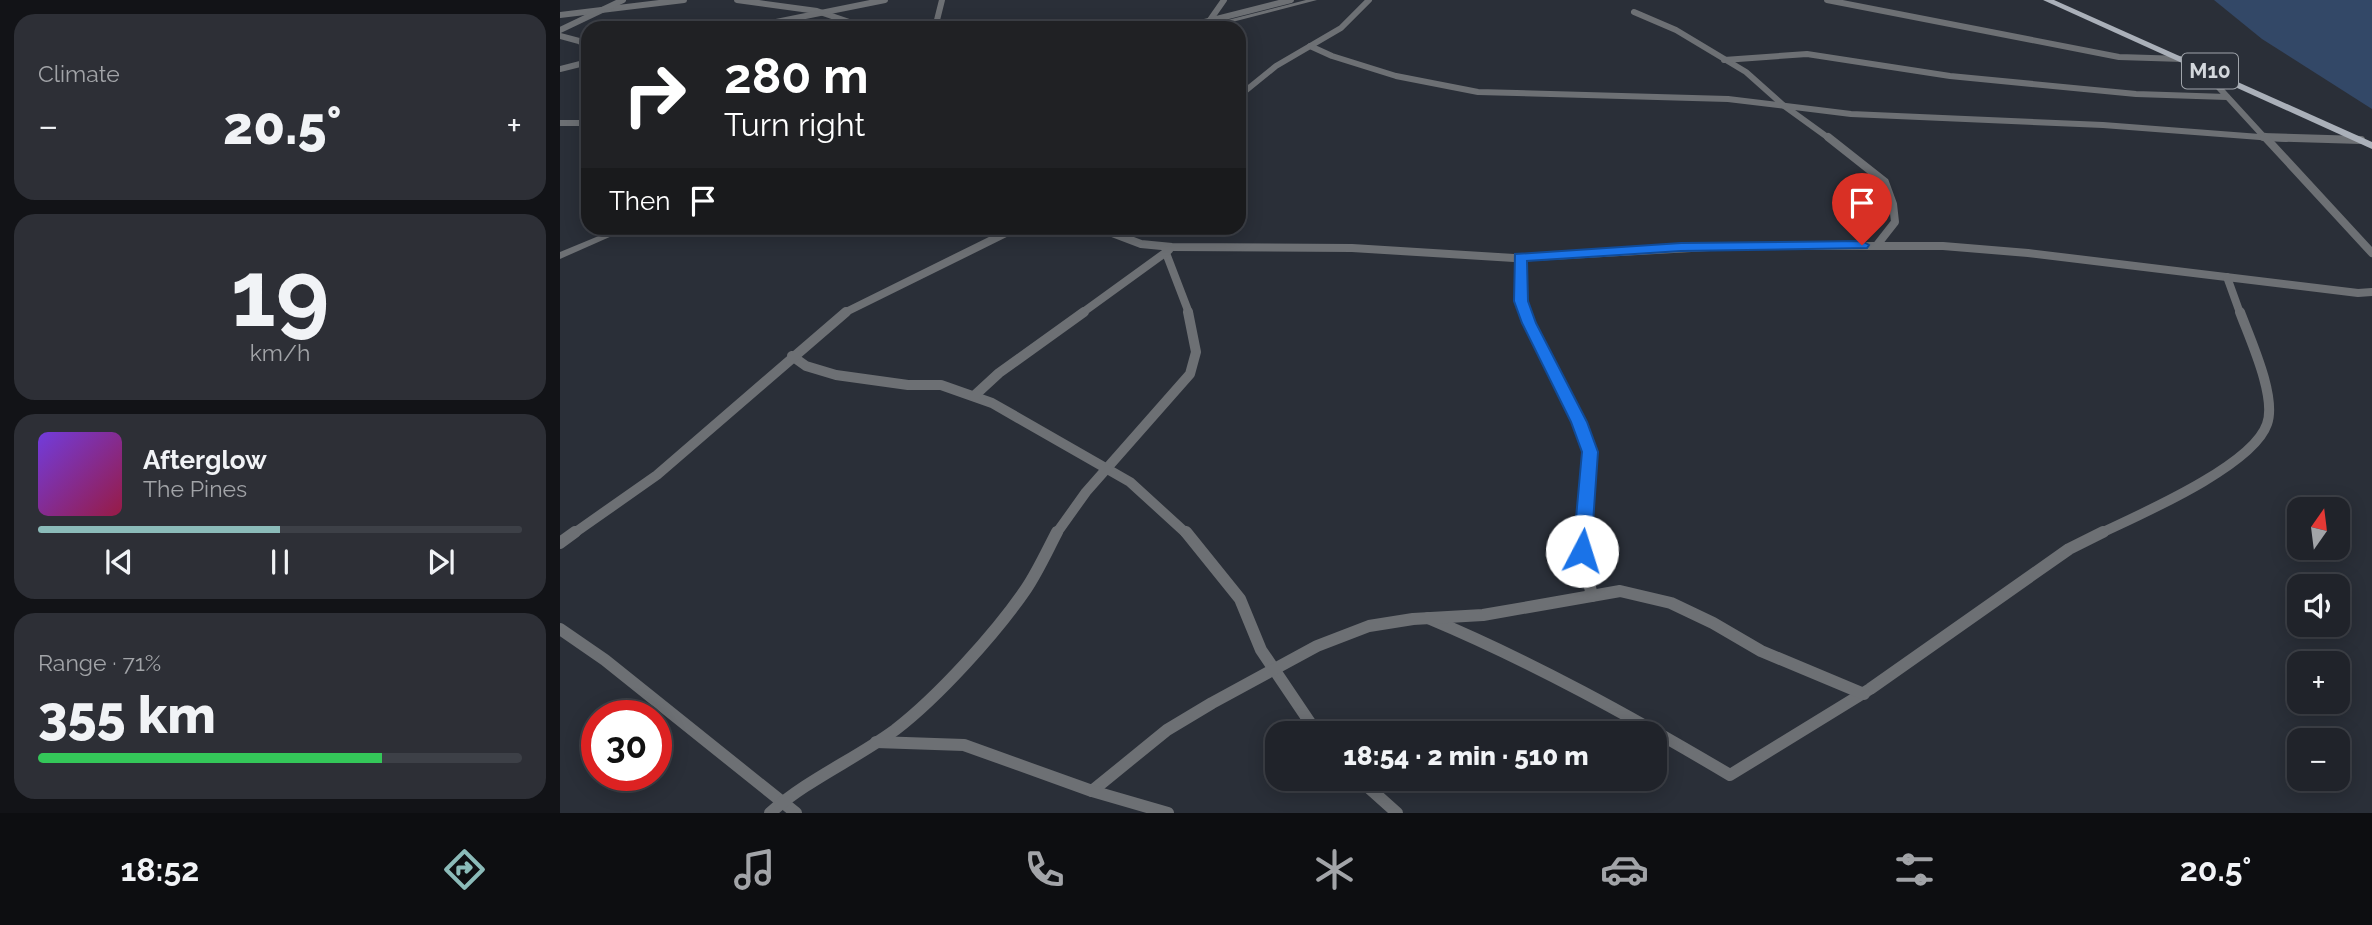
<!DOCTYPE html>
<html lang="en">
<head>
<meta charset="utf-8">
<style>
	:root { --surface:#20232a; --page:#2d2f36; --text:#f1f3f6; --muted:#a2a4a8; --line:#3d4047; --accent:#8bbbb9 }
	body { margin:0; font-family:Raleway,sans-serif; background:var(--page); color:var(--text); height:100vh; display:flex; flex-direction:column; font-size:26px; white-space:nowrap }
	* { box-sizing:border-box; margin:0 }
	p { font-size:23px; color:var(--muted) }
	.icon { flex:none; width:38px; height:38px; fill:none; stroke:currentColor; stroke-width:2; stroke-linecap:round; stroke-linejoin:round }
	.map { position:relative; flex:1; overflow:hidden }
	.sheet { display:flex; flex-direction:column; gap:14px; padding:14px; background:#121317; width:560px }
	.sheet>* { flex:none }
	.guide { position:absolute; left:21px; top:21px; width:665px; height:214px; border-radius:21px; box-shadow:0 4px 18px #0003,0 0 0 2px var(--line); background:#202124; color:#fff; overflow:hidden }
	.needle { width:46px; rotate:14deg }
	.fabs { position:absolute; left:1727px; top:497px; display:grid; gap:14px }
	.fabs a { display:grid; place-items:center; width:63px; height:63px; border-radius:14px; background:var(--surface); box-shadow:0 4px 18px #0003,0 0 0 2px var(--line); font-size:35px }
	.speed { position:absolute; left:21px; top:700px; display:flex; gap:14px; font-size:35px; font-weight:700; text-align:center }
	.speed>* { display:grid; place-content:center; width:91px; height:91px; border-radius:50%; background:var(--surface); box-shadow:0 4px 18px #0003,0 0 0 2px var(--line); line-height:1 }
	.speed .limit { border:10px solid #d22; background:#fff; color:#111 }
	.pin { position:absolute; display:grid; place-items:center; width:60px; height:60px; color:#fff; margin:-72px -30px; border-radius:50% 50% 50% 0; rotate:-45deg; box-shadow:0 0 7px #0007 }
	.pin .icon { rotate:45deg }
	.me { position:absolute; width:77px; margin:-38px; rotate:5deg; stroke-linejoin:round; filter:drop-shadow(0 0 5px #0008) }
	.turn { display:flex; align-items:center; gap:24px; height:147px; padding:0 28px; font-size:32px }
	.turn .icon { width:91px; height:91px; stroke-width:2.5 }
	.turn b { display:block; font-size:49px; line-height:60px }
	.then { display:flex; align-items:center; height:66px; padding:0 28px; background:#0003; gap:14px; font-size:26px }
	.big { font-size:52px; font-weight:800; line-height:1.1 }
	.sheet .card { flex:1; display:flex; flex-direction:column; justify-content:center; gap:10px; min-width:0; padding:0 24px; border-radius:21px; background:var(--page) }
	.sheet .dial { align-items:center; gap:0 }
	.dial b { font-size:91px; line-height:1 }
	.song { display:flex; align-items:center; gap:21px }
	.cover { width:84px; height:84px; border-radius:10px; background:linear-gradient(135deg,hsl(260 70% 55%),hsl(340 70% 35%)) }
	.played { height:7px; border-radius:4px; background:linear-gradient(90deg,var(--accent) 50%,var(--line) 50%) }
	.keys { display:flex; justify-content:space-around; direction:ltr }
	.heat { display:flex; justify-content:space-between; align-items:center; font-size:38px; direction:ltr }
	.charge { height:10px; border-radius:5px; background:linear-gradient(90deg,#34c759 71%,var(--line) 0) }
	.trip { position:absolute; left:705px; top:721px; width:402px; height:70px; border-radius:21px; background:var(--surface); box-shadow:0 4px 18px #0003,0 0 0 2px var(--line); font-weight:800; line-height:70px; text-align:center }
	.tabs { display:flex; height:112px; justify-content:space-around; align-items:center; background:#0d0e11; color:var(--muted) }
	.tabs .icon { width:49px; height:49px }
	.tabs .on { color:var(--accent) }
	.tabs b { font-size:32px; color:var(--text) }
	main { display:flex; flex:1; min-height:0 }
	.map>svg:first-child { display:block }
	.green { fill:#334867 }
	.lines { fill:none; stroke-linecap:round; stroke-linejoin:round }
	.minor-far3 { stroke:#6d7074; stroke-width:6 }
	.minor-far2 { stroke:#6d7074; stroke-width:8 }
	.minor-far1 { stroke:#6d7074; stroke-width:10 }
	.minor { stroke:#6d7074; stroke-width:12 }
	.tertiary { fill:#6d7074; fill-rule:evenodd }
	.primary { fill:#aab0b9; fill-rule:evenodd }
	.route { fill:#1a73e8; stroke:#114b97; stroke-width:2 }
	.labels { text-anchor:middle; stroke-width:7; stroke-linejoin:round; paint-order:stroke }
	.shield { fill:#2a2f38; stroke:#a0a5ab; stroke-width:2 }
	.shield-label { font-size:21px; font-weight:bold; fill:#d3d7dc }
</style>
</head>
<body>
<main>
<section class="sheet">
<div class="card"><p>Climate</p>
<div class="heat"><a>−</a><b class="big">20.5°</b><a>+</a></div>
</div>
<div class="card dial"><b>19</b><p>km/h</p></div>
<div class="card">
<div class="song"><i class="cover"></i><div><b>Afterglow</b><p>The Pines</p></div></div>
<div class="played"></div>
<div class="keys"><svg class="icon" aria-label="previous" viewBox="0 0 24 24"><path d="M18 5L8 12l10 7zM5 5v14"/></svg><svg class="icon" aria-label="pause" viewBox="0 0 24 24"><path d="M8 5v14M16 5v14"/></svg><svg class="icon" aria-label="next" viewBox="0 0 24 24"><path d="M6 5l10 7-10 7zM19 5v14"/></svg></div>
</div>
<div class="card"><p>Range · 71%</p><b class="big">355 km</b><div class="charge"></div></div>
</section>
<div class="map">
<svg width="1812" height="813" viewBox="0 0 1812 813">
	<rect width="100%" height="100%" fill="#2a2f38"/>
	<!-- green -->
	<path class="green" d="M1654,0H1812V109L1702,39Z"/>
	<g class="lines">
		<!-- minor-far3 -->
		<g class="minor-far3">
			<path d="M177,0L257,11L307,28"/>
			<path d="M1267,0L1559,57L1623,59"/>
			<path d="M1074,12L1116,30L1186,72L1223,105L1270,139"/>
			<path d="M0,15L124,0"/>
			<path d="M650,20L664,0"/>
			<path d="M186,28L325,0"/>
			<path d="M375,28L382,0"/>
			<path d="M621,28L731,0"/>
			<path d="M0,30L63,0"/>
			<path d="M0,36L19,41L28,47"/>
			<path d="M750,46L772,56L836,76L918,92L1168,99L1291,114L1543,125L1726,139"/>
			<path d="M1164,60L1247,54L1390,76L1576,94L1667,97"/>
			<path d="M1640,67L1706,139"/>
			<path d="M0,69L28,62"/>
			<path d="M679,96L716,66L781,28L809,0"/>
			<path d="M0,123H28"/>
		</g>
		<!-- minor-far2 -->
		<g class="minor-far2">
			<path d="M1268,137L1325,182L1333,204L1335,222L1317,245"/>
			<path d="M1703,137L1801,140"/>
			<path d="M1705,137L1812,253"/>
			<path d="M539,228L581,244L612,247L792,248L954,258L1167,246H1383L1468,253L1798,293L1812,292"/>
			<path d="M606,253L629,313"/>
			<path d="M960,257L961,301L965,313"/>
			<path d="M1667,277L1680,313"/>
			<path d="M284,313L456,228"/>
			<path d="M522,313L609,250"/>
		</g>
		<!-- minor-far1 -->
		<g class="minor-far1">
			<path d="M965,312L1019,422L1030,452L1023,534"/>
			<path d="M232,356L246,366L276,375L348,385H381L432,403L570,482L627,534"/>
			<path d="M414,396L439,373L524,312"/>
			<path d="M13,534L97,475L286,312"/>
			<path d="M496,534L526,492L630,374L636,352L628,312"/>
			<path d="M1539,534C1579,515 1693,466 1707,424C1717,397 1690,339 1680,312"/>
		</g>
		<!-- minor -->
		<g class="minor">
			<path d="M626,532L680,599L701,650L757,733"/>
			<path d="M1023,532L1022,551L1032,596"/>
			<path d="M0,543L15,532"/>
			<path d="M868,618C973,662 1072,717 1170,775L1310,689L1509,549L1543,532"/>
			<path d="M0,629L45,660L236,813"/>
			<path d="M316,742L404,745L532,791L607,730L652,703L757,646L809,626L853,619L923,615L1060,591L1111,603L1153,623L1201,651L1304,694"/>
			<path d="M799,779L837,813"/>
			<path d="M532,791L608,813"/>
			<path d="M210,813C248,779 294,760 335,730C378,697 436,633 466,589C478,571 487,551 497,532"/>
		</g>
		<!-- tertiary -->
		<g class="tertiary">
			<path d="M746,0H757L649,28H636Z"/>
			<path d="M58,228H70L0,259V252Z"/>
		</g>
		<!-- primary -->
		<path class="primary" d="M1483,0H1494L1812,142V149Z"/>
	</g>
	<!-- route -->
	<path class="route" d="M1302,241L1309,245L1307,248L1121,251L967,261L968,301L976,323L1027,422L1038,452L1031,551L1028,555H1015L1013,551L1022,452L1011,422L962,323L954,301L955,254L1121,243Z"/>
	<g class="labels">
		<!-- shield labels -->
		<rect class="shield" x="1622" y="53.5" width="56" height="35" rx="5"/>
		<g class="shield-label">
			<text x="1650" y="78">M10</text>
		</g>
	</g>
</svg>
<div class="fabs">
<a><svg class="needle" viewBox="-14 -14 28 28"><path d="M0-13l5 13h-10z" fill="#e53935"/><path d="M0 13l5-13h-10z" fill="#a2a4a8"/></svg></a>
<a><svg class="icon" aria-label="sound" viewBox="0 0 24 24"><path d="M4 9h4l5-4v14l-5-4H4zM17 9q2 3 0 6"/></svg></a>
<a>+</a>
<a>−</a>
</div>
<div class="speed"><div class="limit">30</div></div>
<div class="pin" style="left:1302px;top:245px;background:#d93025"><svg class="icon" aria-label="arrive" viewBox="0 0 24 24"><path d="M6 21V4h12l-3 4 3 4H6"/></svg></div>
<svg class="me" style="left:1022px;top:551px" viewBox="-20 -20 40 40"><circle r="19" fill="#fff"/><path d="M0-13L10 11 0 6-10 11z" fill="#1a73e8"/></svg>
<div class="trip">18:54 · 2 min · 510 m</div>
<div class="guide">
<div class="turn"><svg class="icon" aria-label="right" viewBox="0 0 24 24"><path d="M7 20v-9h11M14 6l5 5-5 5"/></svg><div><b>280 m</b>Turn right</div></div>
<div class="then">Then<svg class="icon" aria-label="arrive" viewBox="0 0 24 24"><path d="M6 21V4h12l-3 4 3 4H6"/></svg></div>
</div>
</div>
</main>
<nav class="tabs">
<b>18:52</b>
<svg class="icon on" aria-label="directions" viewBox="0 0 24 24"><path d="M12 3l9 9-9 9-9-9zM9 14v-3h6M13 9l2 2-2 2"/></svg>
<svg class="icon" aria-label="music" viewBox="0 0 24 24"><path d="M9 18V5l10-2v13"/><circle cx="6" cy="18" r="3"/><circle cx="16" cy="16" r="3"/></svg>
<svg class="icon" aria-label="phone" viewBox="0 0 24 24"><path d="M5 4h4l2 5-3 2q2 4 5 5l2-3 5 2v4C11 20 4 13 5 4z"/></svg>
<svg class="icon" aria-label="climate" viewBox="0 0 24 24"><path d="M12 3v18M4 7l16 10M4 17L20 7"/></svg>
<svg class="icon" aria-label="car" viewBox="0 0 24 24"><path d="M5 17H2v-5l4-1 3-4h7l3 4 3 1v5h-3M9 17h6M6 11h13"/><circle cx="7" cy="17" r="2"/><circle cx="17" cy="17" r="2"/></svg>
<svg class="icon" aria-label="filters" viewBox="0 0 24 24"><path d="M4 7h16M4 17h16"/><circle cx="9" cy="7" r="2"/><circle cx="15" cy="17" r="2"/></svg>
<b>20.5°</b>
</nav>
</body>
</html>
